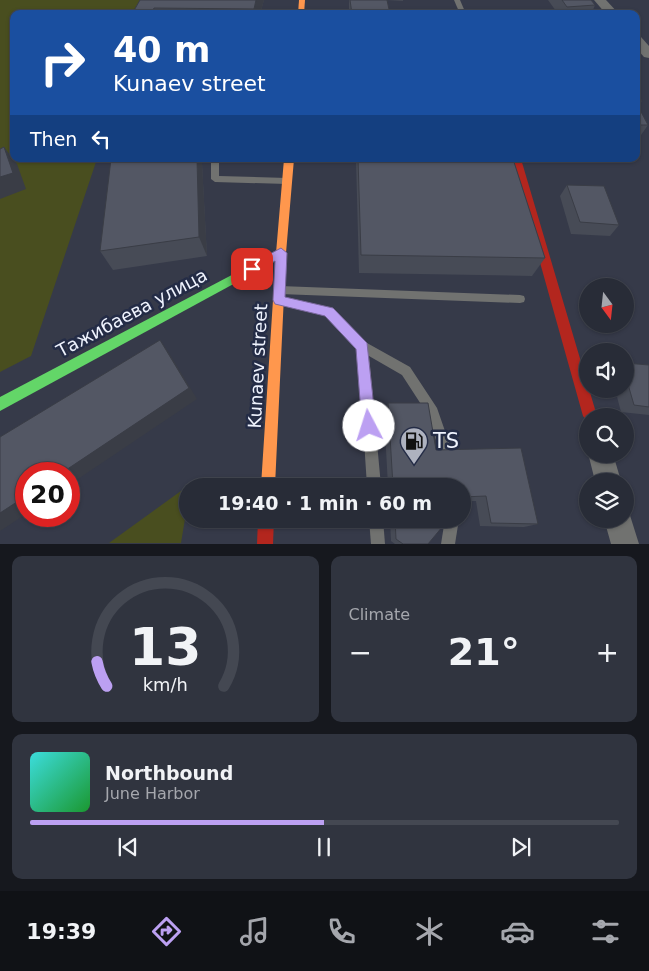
<!DOCTYPE html>
<html lang="en">
<head>
<meta charset="utf-8">
<style>
	:root { --surface:#282c37; --page:#30343f; --text:#f1f3f6; --muted:#a5a7ad; --line:#444852; --accent:#bca0f2 }
	body { margin:0; font-family:"DejaVu Sans",sans-serif; background:var(--page); color:var(--text); height:100vh; display:flex; flex-direction:column; font-size:19px; white-space:nowrap }
	* { box-sizing:border-box; margin:0 }
	p { font-size:16px; color:var(--muted) }
	.icon { flex:none; width:28px; height:28px; fill:none; stroke:currentColor; stroke-width:2; stroke-linecap:round; stroke-linejoin:round }
	.map { position:relative; height:544px; overflow:hidden }
	.panel { display:flex; flex-direction:column; gap:12px; padding:12px; background:#16181e; flex:1 }
	.panel>* { flex:none }
	.hud { position:absolute; left:10px; top:10px; width:630px; height:152px; border-radius:10px; box-shadow:0 1px 4px #0004,0 0 0 1px var(--line); background:#1a4fa0; color:#fff; overflow:hidden }
	.needle { width:32px; rotate:165deg }
	.buttons { position:absolute; left:579px; top:278px; display:grid; gap:10px }
	.buttons a { display:grid; place-items:center; width:55px; height:55px; border-radius:50%; background:var(--surface); box-shadow:0 1px 4px #0004,0 0 0 1px var(--line); font-size:25px }
	.speed { position:absolute; left:15px; top:462px; display:flex; gap:10px; font-size:25px; font-weight:700; text-align:center }
	.speed>* { display:grid; place-content:center; width:65px; height:65px; border-radius:50%; background:var(--surface); box-shadow:0 1px 4px #0004,0 0 0 1px var(--line); line-height:1 }
	.speed .limit { border:8px solid #d22; background:#fff; color:#111 }
	.pin { position:absolute; display:grid; place-items:center; width:42px; height:42px; color:#fff; margin:-21px; border-radius:10px; box-shadow:0 2px 8px #0006 }
	.me { position:absolute; width:55px; margin:-28px; rotate:355deg; stroke-linejoin:round; filter:drop-shadow(0 0 4px #0008) }
	.turn { display:flex; align-items:center; gap:18px; height:105px; padding:0 20px; font-size:22px }
	.turn .icon { width:65px; height:65px; stroke-width:2.5 }
	.turn b { display:block; font-size:35px; line-height:42px }
	.then { display:flex; align-items:center; height:48px; padding:0 20px; background:#0003; gap:10px; font-size:19px }
	.big { font-size:38px; font-weight:600; line-height:1.1 }
	.panel .card { flex:1; display:flex; flex-direction:column; justify-content:center; gap:8px; min-width:0; padding:0 18px; border-radius:10px; background:var(--page) }
	.panel .dial { align-items:center; gap:0 }
	.dial svg { height:130px; overflow:visible; fill:none; stroke:var(--line); stroke-width:7; stroke-linecap:round; text-anchor:middle }
	.dial text { fill:var(--text); stroke:none }
	.song { display:flex; align-items:center; gap:15px }
	.cover { width:60px; height:60px; border-radius:8px; background:linear-gradient(135deg,hsl(180 70% 55%),hsl(130 70% 35%)) }
	.played { height:5px; border-radius:2px; background:linear-gradient(90deg,var(--accent) 50%,var(--line) 50%) }
	.keys { display:flex; justify-content:space-around; direction:ltr }
	.heat { display:flex; justify-content:space-between; align-items:center; font-size:28px; direction:ltr }
	.panel .tiles { flex:1; display:grid; gap:12px; grid-template-columns:1fr 1fr }
	.card:last-child { grid-column:span 2 }
	.trip { position:absolute; left:179px; top:478px; width:292px; height:50px; border-radius:25px; background:var(--surface); box-shadow:0 1px 4px #0004,0 0 0 1px var(--line); font-weight:600; line-height:50px; text-align:center }
	.tab-bar { display:flex; height:80px; justify-content:space-around; align-items:center; background:#101216; color:var(--muted) }
	.tab-bar .icon { width:35px; height:35px }
	.tab-bar .on { color:var(--accent) }
	.tab-bar b { font-size:22px; color:var(--text) }
	.map>svg:first-child { display:block }
	.green { fill:#494e1f }
	.lines { fill:none; stroke-linecap:round; stroke-linejoin:round }
	.lane { fill:#717270; fill-rule:evenodd }
	.street { fill:#717270; fill-rule:evenodd }
	.fast { fill:#63d668; fill-rule:evenodd }
	.slow { fill:#ff974d; fill-rule:evenodd }
	.jam { fill:#b3261e; fill-rule:evenodd }
	.wall { fill:#474b56 }
	.shaded-wall { fill:#3a3d46 }
	.building { fill:#535764; stroke:#3a3d46 }
	.route { fill:#bca0f2; stroke:#7a689d }
	.labels { text-anchor:middle; stroke-width:5; stroke-linejoin:round; paint-order:stroke }
	.street-label { font-size:18px; fill:#eff3fe; stroke:#242c46 }
	.near-poi-label { font-size:21px; fill:#eff3fe; stroke:#242c46; text-anchor:start }
</style>
</head>
<body>
<div class="map">
<svg width="649" height="544" viewBox="0 0 649 544">
	<rect width="100%" height="100%" fill="#363a49"/>
	<!-- green -->
	<g class="green">
		<path d="M0,0H150L145,14H14V159H97L31,356L0,372Z"/>
		<path d="M192,483L191,486H188L187,507L181,543H109Z"/>
	</g>
	<g class="lines">
		<!-- lane -->
		<g class="lane">
			<path d="M454,0H460L466,14H460Z"/>
			<path d="M213,159H218L219,161V176L287,178L291,181L287,184L215,182L211,179V161Z"/>
			<path d="M280,286L520,295L524,296L525,299L524,302L520,303L280,294L276,293L275,290L276,287Z"/>
			<path d="M280,296L332,308L367,343L410,367L437,408L454,457L453,462L448,463L443,462L428,415L402,375L369,356L381,486H367L358,349L325,315L276,304L275,301L276,298Z"/>
			<path d="M369,519H383L385,544H371Z"/>
			<path d="M445,519H459L455,544H441Z"/>
		</g>
		<!-- street -->
		<g class="street">
			<path d="M594,0H606L619,14H606Z"/>
			<path d="M636,36L641,37L649,46V58L644,57L636,48Z"/>
			<path d="M588,453L613,454L621,481H595Z"/>
			<path d="M625,508L628,509L639,544H611L604,519H625Z"/>
		</g>
		<!-- fast -->
		<path class="fast" d="M281,249L285,250L286,253L285,256L0,411V397Z"/>
		<!-- slow -->
		<g class="slow">
			<path d="M299,0H305L304,14H298Z"/>
			<path d="M284,159H294L286,253L275,486H261L276,253Z"/>
		</g>
		<!-- jam -->
		<g class="jam">
			<path d="M511,159H521L597,416H588V422L583,416Z"/>
			<path d="M258,519H274L273,544H257Z"/>
		</g>
	</g>
	<!-- wall -->
	<g class="wall">
		<path d="M140,0H264L260,14H132Z"/>
		<path d="M349,0H403V1L387,0L390,14H349Z"/>
		<path d="M548,0H591L595,5L593,10L556,11Z"/>
		<path d="M636,90L642,101L638,107L648,125L639,138H636Z"/>
		<path d="M356,159H513L545,258L532,276L359,273Z"/>
		<path d="M202,163L207,256L113,270L100,251Z"/>
		<path d="M567,185L619,225L610,236L571,234L560,196Z"/>
		<path d="M625,363L649,365V415L621,412L615,389H625Z"/>
		<path d="M388,403L436,450L538,524L524,527L480,526L476,501H462V486H388L384,413Z"/>
		<path d="M390,519H442L428,544H395L391,541Z"/>
	</g>
	<!-- shaded-wall -->
	<g class="shaded-wall">
		<path d="M256,0H264L260,14H255L254,9Z"/>
		<path d="M154,8L156,14H151Z"/>
		<path d="M4,147L17,164L26,189L0,199V177Z"/>
		<path d="M197,159H201L202,163L207,256L199,237Z"/>
		<path d="M160,340L169,353L197,399L69,485V474H60Z"/>
		<path d="M26,496V514L0,531V513Z"/>
	</g>
	<!-- building -->
	<g class="building">
		<path d="M140,0H256L254,9L154,8L151,14H132Z"/>
		<path d="M350,0H387L390,14H352Z"/>
		<path d="M562,0H591L595,5L567,7Z"/>
		<path d="M602,10L605,14H481Z"/>
		<path d="M636,90L642,101H636Z"/>
		<path d="M636,106H638L648,125H636Z"/>
		<path d="M4,147L13,173L0,177V149Z"/>
		<path d="M111,159H197L199,237L100,251Z"/>
		<path d="M358,159H513L545,258L361,255Z"/>
		<path d="M567,185L604,186L619,225L580,222Z"/>
		<path d="M160,340L189,388L60,474H26V496L0,513V437Z"/>
		<path d="M625,363L649,365V407L634,405L625,374Z"/>
		<path d="M388,403H428L436,450L521,448L538,524L491,523L486,496L462,497V486H393Z"/>
		<path d="M395,519H442L443,526L428,544H403L396,539Z"/>
	</g>
	<!-- route -->
	<path class="route" d="M281,248L287,253L285,297L333,308L367,343L376,426L374,431L369,434L364,431L362,426L356,349L325,316L275,304L273,300L275,261L256,272H247L246,269L247,266Z"/>
	<!-- icons -->
	<defs>
		<g id="fuel-pin" transform="scale(1.4375)"><path d="M0 17L-7.5 6A9.5 9.5 0 1 1 7.5 6Z" fill="#aeb2bf" stroke="#242c46"/><path d="M-5.5-6h7V0h2V4h1.3V-2.5L3-4.5l.8-.8L6-3V5H2.5V1h-1V6h-7ZM-4.2-4.7v3.2H.2V-4.7Z" fill="#111"/></g>
	</defs>
	<g fill-rule="evenodd">
		<use href="#fuel-pin" x="414" y="441"/>
	</g>
	<g class="labels">
		<!-- street labels -->
		<g class="street-label">
			<text transform="translate(132 313) rotate(-28)" y="6">Тажибаева улица</text>
			<text transform="translate(258 366) rotate(-87)" y="6">Kunaev street</text>
		</g>
		<!-- near-poi labels -->
		<g class="near-poi-label">
			<text x="433" y="448">TS</text>
		</g>
	</g>
</svg>
<div class="buttons">
<a><svg class="needle" viewBox="-14 -14 28 28"><path d="M0-13l5 13h-10z" fill="#e53935"/><path d="M0 13l5-13h-10z" fill="#a5a7ad"/></svg></a>
<a><svg class="icon" aria-label="sound" viewBox="0 0 24 24"><path d="M4 9h4l5-4v14l-5-4H4zM17 9q2 3 0 6"/></svg></a>
<a><svg class="icon" aria-label="search" viewBox="0 0 24 24"><circle cx="10" cy="10" r="6"/><path d="M15 15l6 6"/></svg></a>
<a><svg class="icon" aria-label="layers" viewBox="0 0 24 24"><path d="M12 4l9 5-9 5-9-5zM3 14l9 5 9-5"/></svg></a>
</div>
<div class="speed"><div class="limit">20</div></div>
<div class="pin" style="left:252px;top:269px;background:#d93025"><svg class="icon" aria-label="arrive" viewBox="0 0 24 24"><path d="M6 21V4h12l-3 4 3 4H6"/></svg></div>
<svg class="me" style="left:369px;top:426px" viewBox="-20 -20 40 40"><circle r="19" fill="#fff"/><path d="M0-13L10 11 0 6-10 11z" fill="#bca0f2"/></svg>
<div class="trip">19:40 · 1 min · 60 m</div>
<div class="hud">
<div class="turn"><svg class="icon" aria-label="right" viewBox="0 0 24 24"><path d="M7 20v-9h11M14 6l5 5-5 5"/></svg><div><b>40 m</b>Kunaev street</div></div>
<div class="then">Then<svg class="icon" aria-label="left" viewBox="0 0 24 24"><path d="M17 20v-9H6M10 6l-5 5 5 5"/></svg></div>
</div>
</div>
<section class="panel">
<div class="tiles">
<div class="card dial"><svg viewBox="0 0 100 80">
<path d="M14 69A42 42 0 1 1 86 69"/>
<path d="M14 69A42 42 0 0 1 8 54" stroke="#bca0f2"/>
<text x="50" y="56" font-size="32" font-weight="700">13</text>
<text x="50" y="72" font-size="11">km/h</text>
</svg></div>
<div class="card"><p>Climate</p>
<div class="heat"><a>−</a><b class="big">21°</b><a>+</a></div>
</div>
<div class="card">
<div class="song"><i class="cover"></i><div><b>Northbound</b><p>June Harbor</p></div></div>
<div class="played"></div>
<div class="keys"><svg class="icon" aria-label="previous" viewBox="0 0 24 24"><path d="M18 5L8 12l10 7zM5 5v14"/></svg><svg class="icon" aria-label="pause" viewBox="0 0 24 24"><path d="M8 5v14M16 5v14"/></svg><svg class="icon" aria-label="next" viewBox="0 0 24 24"><path d="M6 5l10 7-10 7zM19 5v14"/></svg></div>
</div>
</div>
</section>
<nav class="tab-bar">
<b>19:39</b>
<svg class="icon on" aria-label="directions" viewBox="0 0 24 24"><path d="M12 3l9 9-9 9-9-9zM9 14v-3h6M13 9l2 2-2 2"/></svg>
<svg class="icon" aria-label="music" viewBox="0 0 24 24"><path d="M9 18V5l10-2v13"/><circle cx="6" cy="18" r="3"/><circle cx="16" cy="16" r="3"/></svg>
<svg class="icon" aria-label="phone" viewBox="0 0 24 24"><path d="M5 4h4l2 5-3 2q2 4 5 5l2-3 5 2v4C11 20 4 13 5 4z"/></svg>
<svg class="icon" aria-label="climate" viewBox="0 0 24 24"><path d="M12 3v18M4 7l16 10M4 17L20 7"/></svg>
<svg class="icon" aria-label="car" viewBox="0 0 24 24"><path d="M5 17H2v-5l4-1 3-4h7l3 4 3 1v5h-3M9 17h6M6 11h13"/><circle cx="7" cy="17" r="2"/><circle cx="17" cy="17" r="2"/></svg>
<svg class="icon" aria-label="filters" viewBox="0 0 24 24"><path d="M4 7h16M4 17h16"/><circle cx="9" cy="7" r="2"/><circle cx="15" cy="17" r="2"/></svg>
</nav>
</body>
</html>
